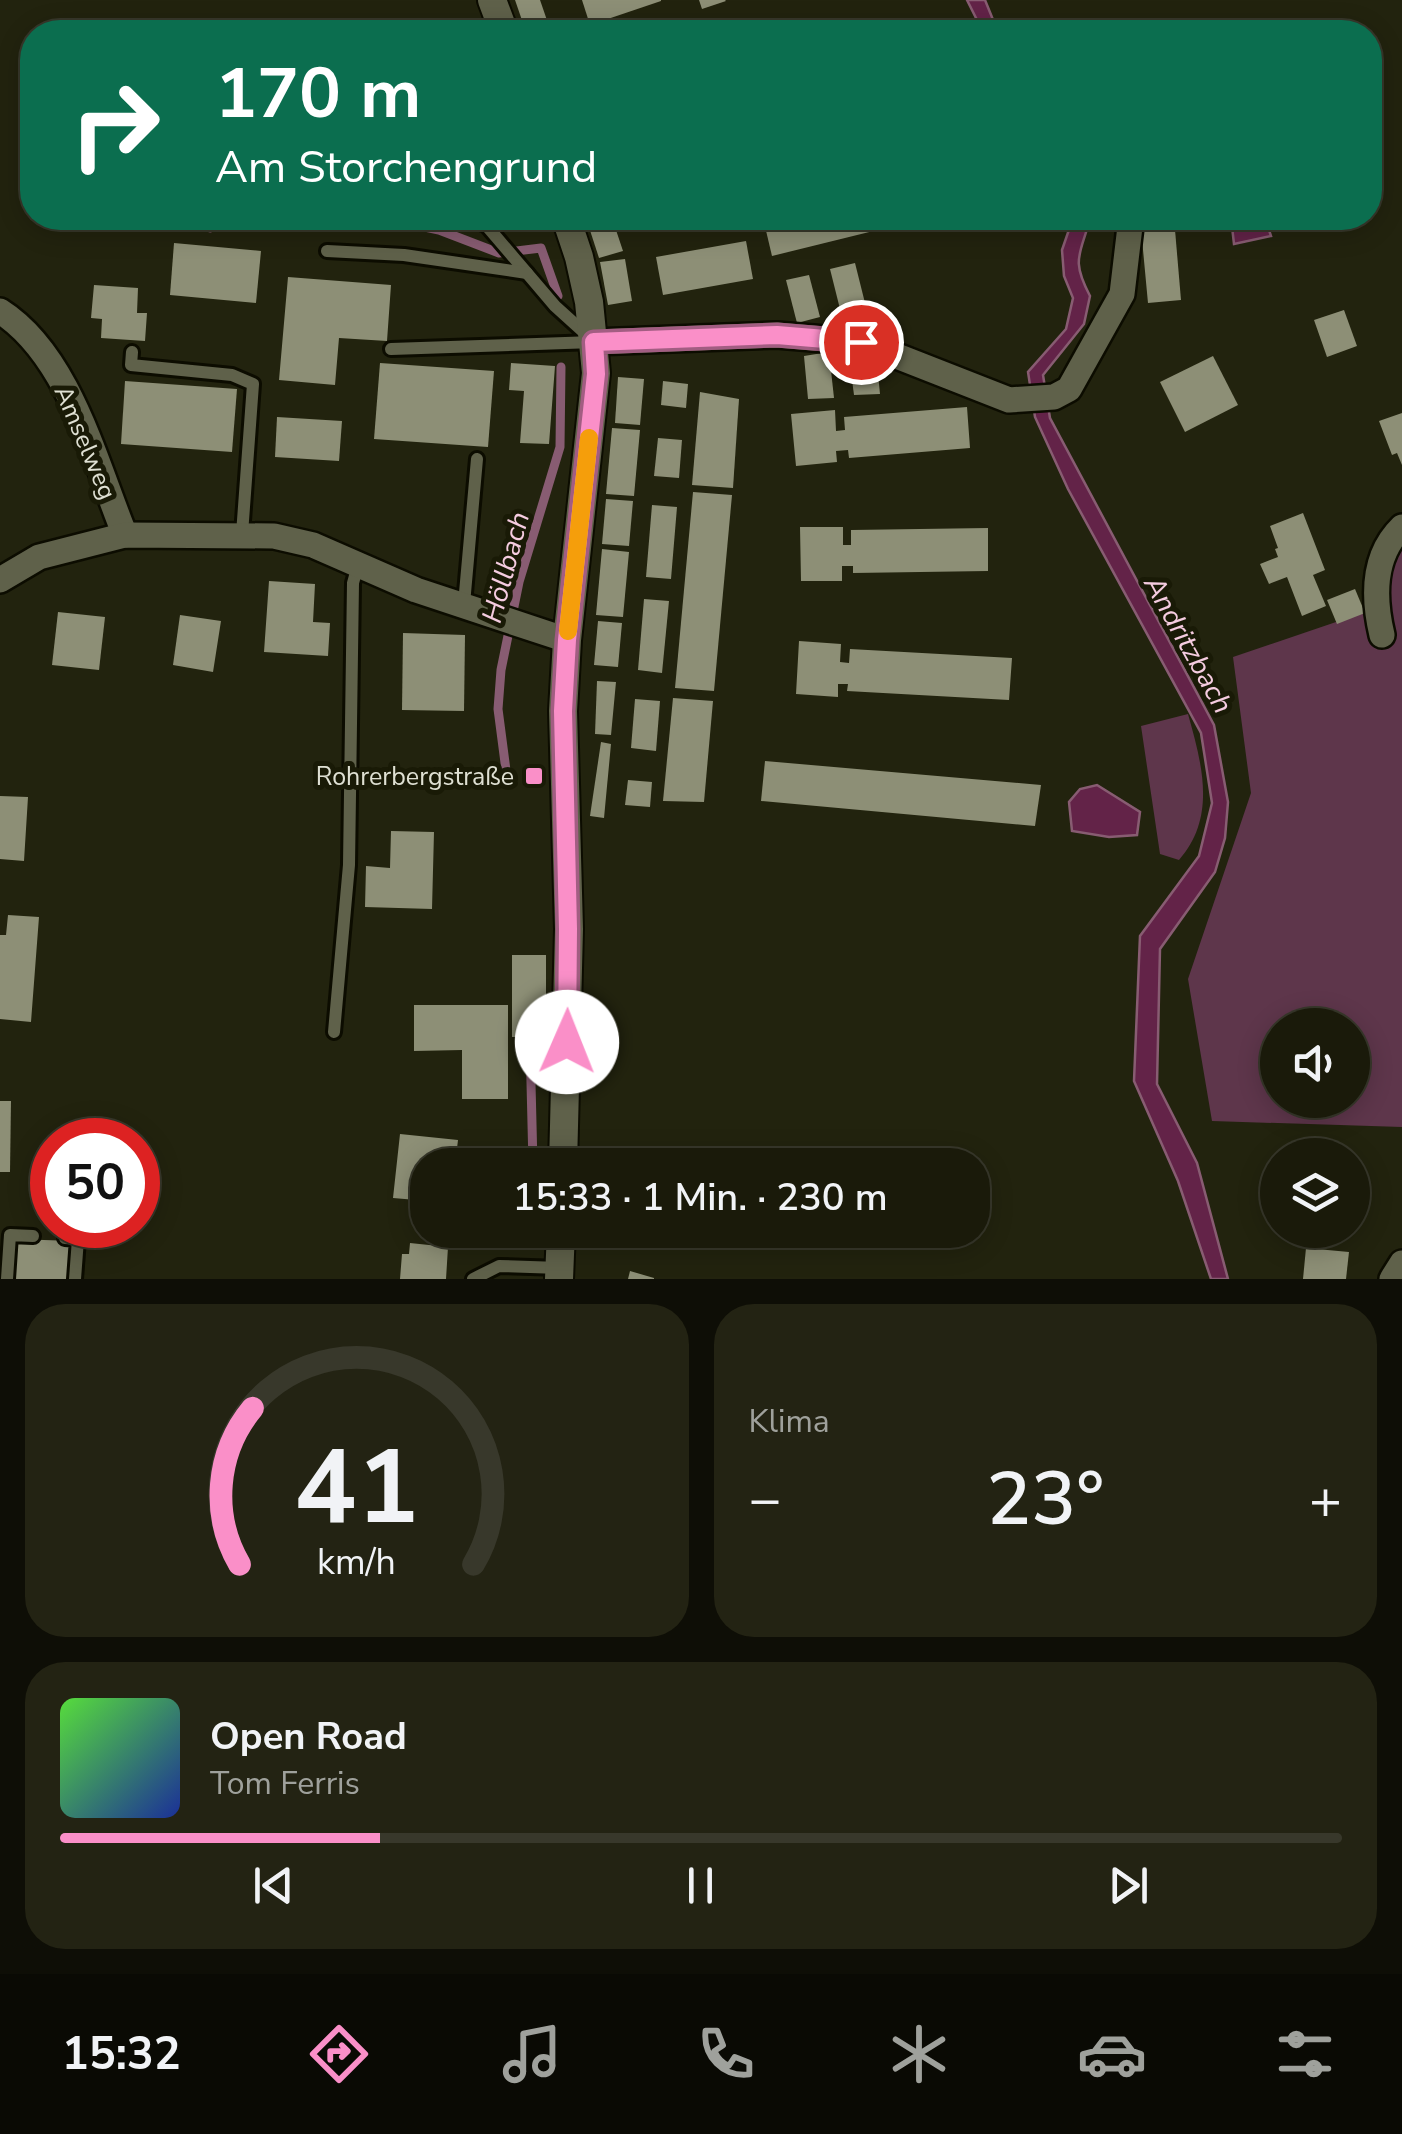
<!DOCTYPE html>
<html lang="de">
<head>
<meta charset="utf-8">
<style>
	:root { --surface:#1a1a0a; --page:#232313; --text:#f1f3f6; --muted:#9fa19c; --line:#38382b; --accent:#fa8fc8 }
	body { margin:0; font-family:"Nunito Sans",sans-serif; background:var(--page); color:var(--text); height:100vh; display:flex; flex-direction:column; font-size:38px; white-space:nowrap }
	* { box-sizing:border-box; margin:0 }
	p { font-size:32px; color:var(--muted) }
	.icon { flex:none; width:55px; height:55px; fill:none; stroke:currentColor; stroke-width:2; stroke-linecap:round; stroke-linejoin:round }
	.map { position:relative; height:1279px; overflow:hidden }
	.drawer { display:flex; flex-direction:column; gap:25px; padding:25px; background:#0e0e06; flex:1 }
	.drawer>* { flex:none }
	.hud { position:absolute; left:20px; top:20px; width:1362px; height:210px; border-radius:40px; box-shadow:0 5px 25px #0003,0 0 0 2px var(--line); background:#0b6e4f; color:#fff; overflow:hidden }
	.fabs { position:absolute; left:1260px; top:1008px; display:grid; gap:20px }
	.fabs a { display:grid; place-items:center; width:110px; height:110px; border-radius:50%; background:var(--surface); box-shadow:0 5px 25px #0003,0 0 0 2px var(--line); font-size:50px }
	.speed { position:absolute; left:30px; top:1118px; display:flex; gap:20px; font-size:50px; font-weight:700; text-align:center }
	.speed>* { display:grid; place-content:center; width:130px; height:130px; border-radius:50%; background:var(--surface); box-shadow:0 5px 25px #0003,0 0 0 2px var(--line); line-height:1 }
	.speed .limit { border:15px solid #d22; background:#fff; color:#111 }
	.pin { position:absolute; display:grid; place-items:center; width:85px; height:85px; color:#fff; margin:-42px; border:5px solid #fff; border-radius:50%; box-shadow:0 2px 10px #0007 }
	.me { position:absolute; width:110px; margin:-55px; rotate:1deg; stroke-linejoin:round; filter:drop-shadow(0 0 8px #0008) }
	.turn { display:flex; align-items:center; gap:35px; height:210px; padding:0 30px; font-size:45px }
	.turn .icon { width:130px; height:130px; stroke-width:2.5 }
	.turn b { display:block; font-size:70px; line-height:85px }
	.big { font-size:75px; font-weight:600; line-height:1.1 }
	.drawer .widget { flex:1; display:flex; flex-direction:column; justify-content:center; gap:15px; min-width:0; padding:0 35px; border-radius:40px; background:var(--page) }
	.drawer .dial { align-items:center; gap:0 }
	.dial svg { height:260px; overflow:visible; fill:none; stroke:var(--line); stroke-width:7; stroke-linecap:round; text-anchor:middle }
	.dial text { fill:var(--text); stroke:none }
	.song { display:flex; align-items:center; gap:30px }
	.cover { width:120px; height:120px; border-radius:15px; background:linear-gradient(135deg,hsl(110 70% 55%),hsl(230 70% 35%)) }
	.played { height:10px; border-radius:5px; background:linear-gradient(90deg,var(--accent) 25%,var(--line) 25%) }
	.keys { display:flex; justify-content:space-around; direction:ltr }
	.heat { display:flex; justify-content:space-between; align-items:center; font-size:55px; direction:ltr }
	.drawer .tiles { flex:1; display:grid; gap:25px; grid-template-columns:1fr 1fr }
	.widget:last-child { grid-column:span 2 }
	.trip { position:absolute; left:410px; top:1148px; width:580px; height:100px; border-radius:40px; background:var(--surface); box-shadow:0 5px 25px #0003,0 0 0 2px var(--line); font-weight:600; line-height:100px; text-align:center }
	.menu { display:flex; height:160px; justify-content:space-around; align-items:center; background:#0a0a04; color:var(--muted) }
	.menu .icon { width:70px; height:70px }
	.menu .active { color:var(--accent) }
	.menu b { font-size:45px; color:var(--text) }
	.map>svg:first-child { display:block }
	.green { fill:#5e364b; fill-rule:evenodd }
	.water { fill:#632348; stroke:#885c72; stroke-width:2.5 }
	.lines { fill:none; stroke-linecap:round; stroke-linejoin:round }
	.stream { stroke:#885c72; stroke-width:9 }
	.building { fill:#8d8f76 }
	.service-casing { stroke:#0c0c00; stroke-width:18 }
	.minor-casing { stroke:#0c0c00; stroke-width:30 }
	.secondary-casing { stroke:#0c0c00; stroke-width:32 }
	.service { stroke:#5f614a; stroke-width:12 }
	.minor { stroke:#5f614a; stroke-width:25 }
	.secondary { stroke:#5f614a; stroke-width:28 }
	.route-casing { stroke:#a25d82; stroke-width:25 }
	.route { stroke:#fa8fc8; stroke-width:18 }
	.slow { stroke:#f59e0b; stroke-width:18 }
	.poi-dot { fill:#fa8fc8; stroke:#191a06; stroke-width:4 }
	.labels { text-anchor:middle; stroke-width:10; stroke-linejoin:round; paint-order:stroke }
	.street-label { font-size:25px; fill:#dfe0d3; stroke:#191a06 }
	.poi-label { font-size:25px; fill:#dfe0d3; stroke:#191a06; text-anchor:end }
	.water-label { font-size:28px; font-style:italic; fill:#f5cce0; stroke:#191a06 }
</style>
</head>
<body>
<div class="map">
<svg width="1402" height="1279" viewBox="0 0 1402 1279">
	<rect width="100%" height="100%" fill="#22230e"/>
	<!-- green -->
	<g class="green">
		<path d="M1402,539V1127L1212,1121L1188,979L1251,793L1233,657L1383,606L1386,563ZM1278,1025H1352V1100H1278Z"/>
		<path d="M1188,714C1202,764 1217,817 1179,860L1160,854L1141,726Z"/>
	</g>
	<!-- water -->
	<g class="water">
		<path d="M967,0H985L998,32H983Z"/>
		<path d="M1073,218H1090C1081,255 1070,258 1090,296L1084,324L1043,375L1050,418L1214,725L1228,802L1225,838L1215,872L1160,949L1157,1084L1197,1163L1228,1279H1211L1178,1181L1134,1081L1140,936L1199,856L1212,803L1201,733L1068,489L1035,417L1028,372L1066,329L1073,298L1064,276L1062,250Z"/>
		<path d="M1231,218H1265L1271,236L1234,244Z"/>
		<path d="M1097,785L1140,812L1137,835L1109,837L1072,831L1069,802L1080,789Z"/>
	</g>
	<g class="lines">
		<!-- stream -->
		<g class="stream">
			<path d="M382,218L439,230L499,253L541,248L558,296"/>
			<path d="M210,228L240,218"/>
			<path d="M507,778L498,709L501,670L519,582L560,447L561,367"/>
			<path d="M530,1042L533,1165"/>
		</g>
	</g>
	<!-- building -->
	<g class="building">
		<path d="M515,0H540L551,32H526Z"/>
		<path d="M582,0H661V1L590,25Z"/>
		<path d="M699,0H725L726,1L702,9Z"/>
		<path d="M586,218H612L623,251L599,258Z"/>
		<path d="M763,218H922V219L772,256Z"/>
		<path d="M1140,218H1174L1181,300L1148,303Z"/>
		<path d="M746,241L753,279L663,295L656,257Z"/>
		<path d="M174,243L261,251L256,303L170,295Z"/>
		<path d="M625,259L632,301L608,305L600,262Z"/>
		<path d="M855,263L868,315L843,321L830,269Z"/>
		<path d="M809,275L820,317L797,323L786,280Z"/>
		<path d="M288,277L391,285L387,341L339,338L335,385L279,380Z"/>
		<path d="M94,285L138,288L137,313H147L145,341L101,338L102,319L91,318Z"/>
		<path d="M1344,310L1357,346L1327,357L1314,320Z"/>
		<path d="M829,352L834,398L808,399L804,356Z"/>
		<path d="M876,354L880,394L854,395L849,357Z"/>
		<path d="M1213,356L1238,405L1185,432L1160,382Z"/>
		<path d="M380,363L494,371L488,447L374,439Z"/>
		<path d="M511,363L555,366L549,444L520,443L524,391L509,390Z"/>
		<path d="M618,377L644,379L640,425L615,423Z"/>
		<path d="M125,381L237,389L232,452L121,444Z"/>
		<path d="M663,381L688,384L686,408L661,405Z"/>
		<path d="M700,392L739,399L733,488L692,485Z"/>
		<path d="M967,407L970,448L849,458L848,450L836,451L837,462L796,466L791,414L835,410L836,431L845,430L844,417Z"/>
		<path d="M1402,413V465L1397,453L1392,455L1379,421Z"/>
		<path d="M277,417L342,421L339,461L275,457Z"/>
		<path d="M612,428L640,430L634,496L606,494Z"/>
		<path d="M658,438L682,440L679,478L654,476Z"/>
		<path d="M693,492L732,495L714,691L675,688Z"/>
		<path d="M606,499L633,501L629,546L602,544Z"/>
		<path d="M652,505L677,507L671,579L646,577Z"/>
		<path d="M1303,513L1325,570L1313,575L1326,606L1302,616L1287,577L1269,584L1260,564L1278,557L1275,549L1278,548L1270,526Z"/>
		<path d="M800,527H843V545H851V530L988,528V571L853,573V566H842V581H801Z"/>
		<path d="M602,549L629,552L623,617L596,615Z"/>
		<path d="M269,581L315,584L313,622L330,623L328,656L264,652Z"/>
		<path d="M1355,589L1365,613L1337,624L1327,600Z"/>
		<path d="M644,599L669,601L662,673L638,670Z"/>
		<path d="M58,612L105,617L99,670L52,665Z"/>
		<path d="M180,615L221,621L213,672L173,665Z"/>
		<path d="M598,621L622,623L618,667L594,665Z"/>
		<path d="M403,633L465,635L464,711L402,710Z"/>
		<path d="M799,641L841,644L840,662L849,663L850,649L1012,658L1009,700L847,691L848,684H838V697L796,694Z"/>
		<path d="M597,681L616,682L611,735L595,734Z"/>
		<path d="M673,698L713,701L704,802L663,801Z"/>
		<path d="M635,699L660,701L656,751L631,748Z"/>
		<path d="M601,742L611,744L604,818L590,816Z"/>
		<path d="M765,761L1041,785L1035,826L761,801Z"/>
		<path d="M628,780L652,782L650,807L625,805Z"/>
		<path d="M0,796L28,797L24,861L0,859Z"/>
		<path d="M391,831L434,832L432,909L365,907L366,866L390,868Z"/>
		<path d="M8,915L39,917L31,1022L0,1019V935H6Z"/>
		<rect x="512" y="955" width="34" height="82"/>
		<path d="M414,1005H508V1099H462V1050L414,1051Z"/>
		<path d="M0,1101H11L10,1172H0Z"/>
		<path d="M400,1134L458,1140L455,1165H428V1201L393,1198Z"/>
		<path d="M13,1239L75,1241L73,1279H11Z"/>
		<path d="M410,1243L448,1247L446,1279H400L402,1254H409Z"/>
		<path d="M1306,1248L1349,1252L1346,1279H1303Z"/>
		<path d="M630,1271L654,1278V1279H628Z"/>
	</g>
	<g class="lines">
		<!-- service casing -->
		<g class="service-casing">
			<g id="service">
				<path d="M465,218L486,225L555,306L587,335"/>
				<path d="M327,251L404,255L527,273"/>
				<path d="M391,349L594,342"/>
				<path d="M132,352L131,365L232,375L253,384L242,534"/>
				<path d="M464,604L477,459"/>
				<path d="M334,1032L349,865L353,583L358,565"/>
				<path d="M65,1238L78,1239L75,1279"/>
				<path d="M7,1279L10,1235L33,1236"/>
				<path d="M473,1279L499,1266L560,1268"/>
			</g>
		</g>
		<!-- minor casing -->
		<g class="minor-casing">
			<g id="minor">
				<path d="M0,311C69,355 95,462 125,535"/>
				<path d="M594,342L777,335L861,342L1009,400L1054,397L1069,389L1122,294L1131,218"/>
				<path d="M0,580L39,557L125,535L274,536L313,545L416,590L567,640"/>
				<path d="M1382,635C1373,597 1372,556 1402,527"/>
				<path d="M1392,1279L1402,1263"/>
			</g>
		</g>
		<!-- secondary casing -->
		<g class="secondary-casing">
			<g id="secondary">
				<path d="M492,0L504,32"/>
				<path d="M563,1165L569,929L563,711L567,640L596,373L589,302L579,257L566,218"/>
				<path d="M559,1279L561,1230"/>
			</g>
		</g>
		<!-- service -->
		<use href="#service" class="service"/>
		<!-- minor -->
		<use href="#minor" class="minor"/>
		<!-- secondary -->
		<use href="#secondary" class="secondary"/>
	</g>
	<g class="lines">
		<!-- route casing -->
		<g class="route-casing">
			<path id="route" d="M567,1042L568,929L563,711L567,640L596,374L594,342L777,335L861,342"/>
		</g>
		<!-- route -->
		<use href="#route" class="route"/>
		<!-- slow -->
		<path class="slow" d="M568,631L589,438"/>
	</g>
	<!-- markers -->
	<rect class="poi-dot" x="524" y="766" width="20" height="20" rx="5"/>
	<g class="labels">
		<!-- street labels -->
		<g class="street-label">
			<text transform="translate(86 442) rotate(67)" y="9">Amselweg</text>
		</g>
		<!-- poi labels -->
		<g class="poi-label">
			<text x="514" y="785">Rohrerbergstraße</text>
		</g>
		<!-- water labels -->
		<g class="water-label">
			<text transform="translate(505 567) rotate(-75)" y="10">Höllbach</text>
			<text transform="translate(1189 644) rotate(61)" y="10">Andritzbach</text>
		</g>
	</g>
</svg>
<div class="fabs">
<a><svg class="icon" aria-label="sound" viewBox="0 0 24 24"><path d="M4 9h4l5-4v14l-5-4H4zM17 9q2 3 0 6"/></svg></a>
<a><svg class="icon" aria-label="layers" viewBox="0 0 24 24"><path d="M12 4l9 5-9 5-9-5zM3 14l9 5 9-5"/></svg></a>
</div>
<div class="speed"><div class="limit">50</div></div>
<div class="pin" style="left:861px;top:342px;background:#d93025"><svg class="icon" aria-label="arrive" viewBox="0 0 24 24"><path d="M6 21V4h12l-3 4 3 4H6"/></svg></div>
<svg class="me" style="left:567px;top:1042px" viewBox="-20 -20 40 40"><circle r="19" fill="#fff"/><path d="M0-13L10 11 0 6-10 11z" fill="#fa8fc8"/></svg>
<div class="trip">15:33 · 1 Min. · 230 m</div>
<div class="hud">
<div class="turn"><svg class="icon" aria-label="right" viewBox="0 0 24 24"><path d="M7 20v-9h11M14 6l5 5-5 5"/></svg><div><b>170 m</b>Am Storchengrund</div></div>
</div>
</div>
<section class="drawer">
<div class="tiles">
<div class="widget dial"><svg viewBox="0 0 100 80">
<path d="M14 69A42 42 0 1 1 86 69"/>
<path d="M14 69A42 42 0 0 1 18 21" stroke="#fa8fc8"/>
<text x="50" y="56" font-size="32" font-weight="700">41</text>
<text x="50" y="72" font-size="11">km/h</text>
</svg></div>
<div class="widget"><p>Klima</p>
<div class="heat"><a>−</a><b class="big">23°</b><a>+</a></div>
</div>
<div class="widget">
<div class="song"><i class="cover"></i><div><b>Open Road</b><p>Tom Ferris</p></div></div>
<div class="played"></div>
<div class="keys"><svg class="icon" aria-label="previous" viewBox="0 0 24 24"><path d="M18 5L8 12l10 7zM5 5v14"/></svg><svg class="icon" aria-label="pause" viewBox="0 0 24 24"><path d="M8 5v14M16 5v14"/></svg><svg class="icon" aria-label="next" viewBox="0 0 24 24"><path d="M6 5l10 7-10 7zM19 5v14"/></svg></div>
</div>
</div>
</section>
<nav class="menu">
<b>15:32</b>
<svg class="icon active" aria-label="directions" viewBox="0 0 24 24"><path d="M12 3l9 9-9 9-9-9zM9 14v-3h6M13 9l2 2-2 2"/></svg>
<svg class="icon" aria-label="music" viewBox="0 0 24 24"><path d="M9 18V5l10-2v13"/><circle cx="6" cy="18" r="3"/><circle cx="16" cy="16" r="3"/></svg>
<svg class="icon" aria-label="phone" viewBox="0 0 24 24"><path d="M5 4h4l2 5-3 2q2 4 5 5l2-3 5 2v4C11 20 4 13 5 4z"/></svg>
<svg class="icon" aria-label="climate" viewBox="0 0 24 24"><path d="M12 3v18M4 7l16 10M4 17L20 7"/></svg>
<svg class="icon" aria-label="car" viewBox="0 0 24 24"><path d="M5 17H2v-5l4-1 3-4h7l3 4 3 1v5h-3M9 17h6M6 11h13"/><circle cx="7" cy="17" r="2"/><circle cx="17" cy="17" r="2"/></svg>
<svg class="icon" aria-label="filters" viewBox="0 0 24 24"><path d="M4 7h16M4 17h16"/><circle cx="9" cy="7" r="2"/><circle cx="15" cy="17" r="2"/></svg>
</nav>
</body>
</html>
